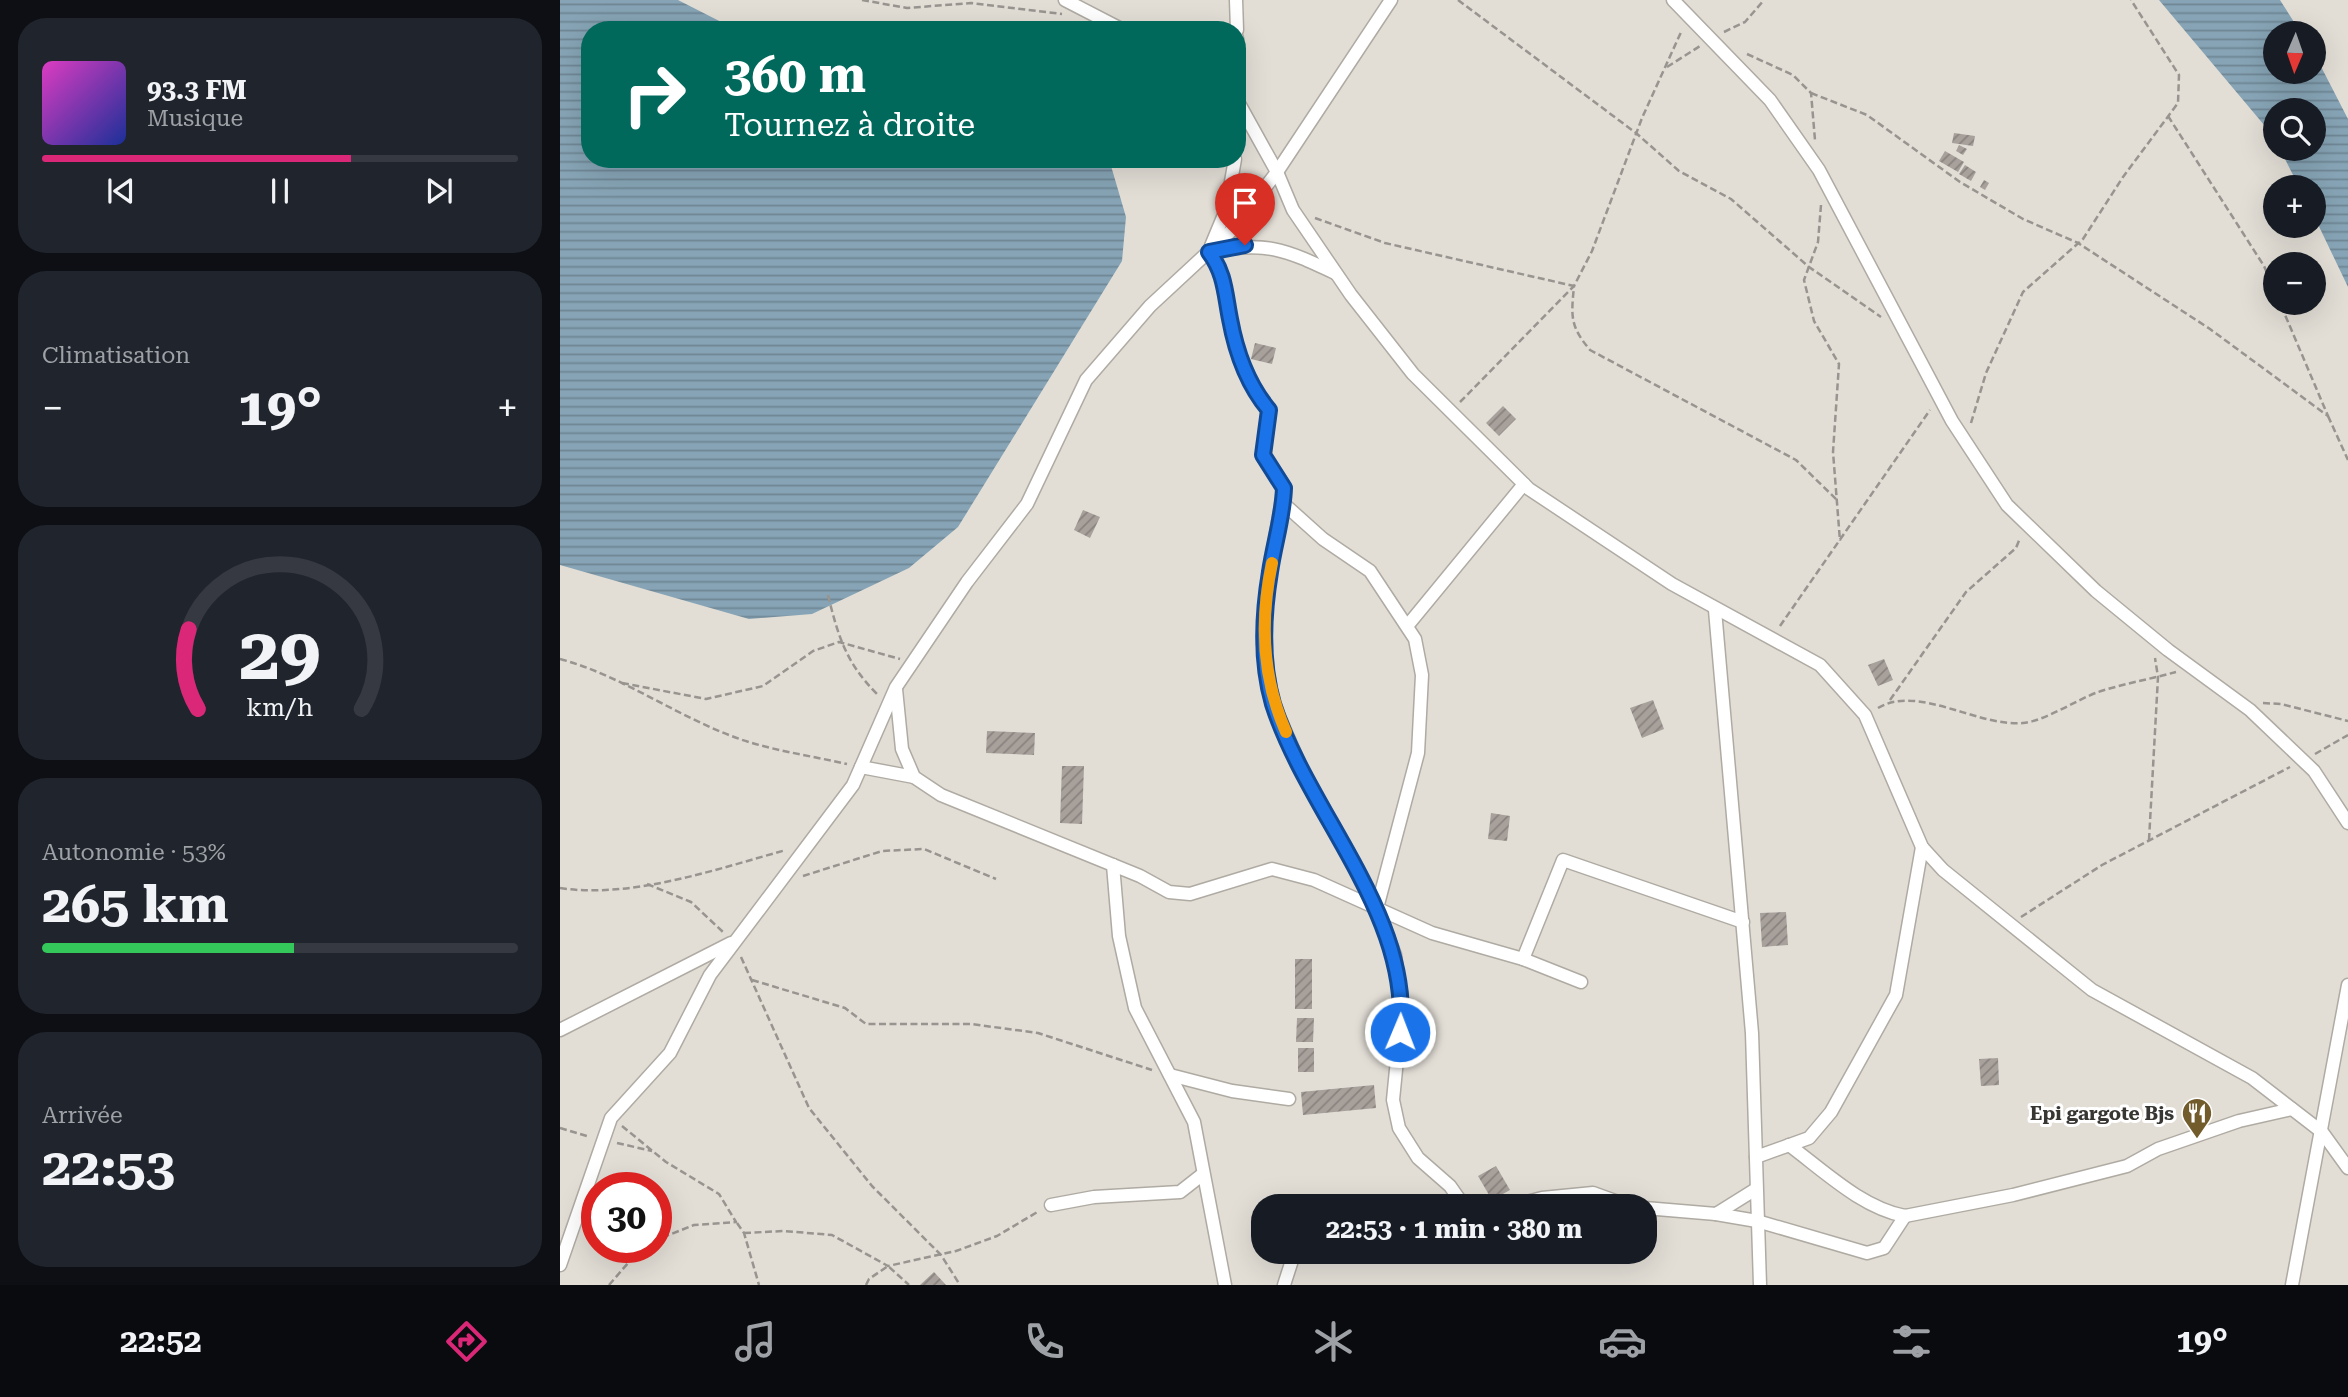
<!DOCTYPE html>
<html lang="fr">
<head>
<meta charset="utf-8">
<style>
	:root { --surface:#171b24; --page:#20242c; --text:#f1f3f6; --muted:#9ea1a6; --line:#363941; --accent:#db2777 }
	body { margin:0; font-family:"Roboto Serif",serif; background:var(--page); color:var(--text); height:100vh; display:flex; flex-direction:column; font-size:26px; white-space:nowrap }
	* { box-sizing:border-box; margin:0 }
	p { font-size:23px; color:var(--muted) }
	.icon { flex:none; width:38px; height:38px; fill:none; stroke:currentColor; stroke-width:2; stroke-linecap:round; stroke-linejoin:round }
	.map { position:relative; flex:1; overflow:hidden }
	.panel { display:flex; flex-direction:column; gap:18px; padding:18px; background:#0d0f14; width:560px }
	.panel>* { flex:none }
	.hud { position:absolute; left:21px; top:21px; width:665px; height:147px; border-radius:28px; box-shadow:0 7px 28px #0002; background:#00695c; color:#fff; overflow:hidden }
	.needle { width:46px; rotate:182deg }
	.fabs { position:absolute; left:1703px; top:21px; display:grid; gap:14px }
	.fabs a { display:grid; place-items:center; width:63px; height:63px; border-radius:50%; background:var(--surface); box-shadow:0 7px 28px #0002; font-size:35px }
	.speed { position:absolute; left:21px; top:1172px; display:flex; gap:14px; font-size:35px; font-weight:700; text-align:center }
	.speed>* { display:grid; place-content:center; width:91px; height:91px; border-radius:50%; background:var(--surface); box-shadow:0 7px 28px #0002; line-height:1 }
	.speed .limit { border:10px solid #d22; background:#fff; color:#111 }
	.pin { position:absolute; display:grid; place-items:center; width:60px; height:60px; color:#fff; margin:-72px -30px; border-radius:50% 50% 50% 0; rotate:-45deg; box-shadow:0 0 7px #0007 }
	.pin .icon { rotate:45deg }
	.me { position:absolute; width:77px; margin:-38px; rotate:1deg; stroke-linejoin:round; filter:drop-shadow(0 0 5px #0008) }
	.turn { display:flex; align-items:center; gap:24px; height:147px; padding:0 28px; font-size:32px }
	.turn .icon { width:91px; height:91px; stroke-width:2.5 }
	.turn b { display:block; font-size:49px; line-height:60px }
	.big { font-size:52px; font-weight:700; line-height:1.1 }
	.panel .tile { flex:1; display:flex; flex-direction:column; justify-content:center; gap:10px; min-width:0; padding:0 24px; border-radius:28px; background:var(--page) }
	.panel .dial { align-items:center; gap:0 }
	.dial svg { height:182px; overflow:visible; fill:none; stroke:var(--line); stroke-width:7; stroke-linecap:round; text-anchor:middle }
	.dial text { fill:var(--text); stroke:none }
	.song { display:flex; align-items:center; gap:21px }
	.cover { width:84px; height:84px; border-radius:10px; background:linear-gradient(135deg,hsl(310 70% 55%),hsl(230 70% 35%)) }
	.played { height:7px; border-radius:4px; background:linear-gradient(90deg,var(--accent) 65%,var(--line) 65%) }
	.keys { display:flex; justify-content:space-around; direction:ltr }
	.heat { display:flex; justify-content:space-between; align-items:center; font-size:38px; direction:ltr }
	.charge { height:10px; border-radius:5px; background:linear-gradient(90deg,#34c759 53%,var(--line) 0) }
	.trip { position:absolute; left:691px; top:1194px; width:406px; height:70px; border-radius:28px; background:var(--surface); box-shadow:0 7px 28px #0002; font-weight:700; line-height:70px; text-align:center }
	.tabs { display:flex; height:112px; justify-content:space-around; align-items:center; background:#090b0e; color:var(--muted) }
	.tabs .icon { width:49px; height:49px }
	.tabs .current { color:var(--accent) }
	.tabs b { font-size:32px; color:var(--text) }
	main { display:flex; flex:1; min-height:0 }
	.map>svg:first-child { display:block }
	.water { fill:url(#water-rules) }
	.building { fill:url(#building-hatch) }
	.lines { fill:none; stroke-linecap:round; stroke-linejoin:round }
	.street-casing { stroke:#afaba3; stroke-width:15 }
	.path { stroke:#98948f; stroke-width:2.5; stroke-dasharray:7 3.5; stroke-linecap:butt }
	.street { stroke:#fff; stroke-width:12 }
	.route-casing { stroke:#114b97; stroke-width:18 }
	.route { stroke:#1a73e8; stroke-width:12 }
	.slow { stroke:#f59e0b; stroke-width:12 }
	.labels { text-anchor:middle; stroke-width:6; stroke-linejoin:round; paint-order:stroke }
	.poi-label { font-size:19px; font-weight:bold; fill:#383633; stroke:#fff; text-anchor:end }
</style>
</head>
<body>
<main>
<section class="panel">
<div class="tile">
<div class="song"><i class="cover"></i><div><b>93.3 FM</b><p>Musique</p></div></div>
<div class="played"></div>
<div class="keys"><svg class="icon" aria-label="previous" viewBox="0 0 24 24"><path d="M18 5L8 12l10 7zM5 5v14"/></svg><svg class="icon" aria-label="pause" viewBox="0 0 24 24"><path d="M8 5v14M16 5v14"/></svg><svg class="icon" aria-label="next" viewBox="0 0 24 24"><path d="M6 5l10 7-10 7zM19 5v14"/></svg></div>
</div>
<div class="tile"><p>Climatisation</p>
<div class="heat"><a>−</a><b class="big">19°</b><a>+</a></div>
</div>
<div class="tile dial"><svg viewBox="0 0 100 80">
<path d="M14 69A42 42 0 1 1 86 69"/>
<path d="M14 69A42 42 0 0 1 10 34" stroke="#db2777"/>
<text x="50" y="56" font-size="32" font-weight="700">29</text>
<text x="50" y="72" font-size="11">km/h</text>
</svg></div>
<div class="tile"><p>Autonomie · 53%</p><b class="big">265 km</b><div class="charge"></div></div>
<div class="tile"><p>Arrivée</p><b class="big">22:53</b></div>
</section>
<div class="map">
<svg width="1788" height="1285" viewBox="0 0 1788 1285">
	<defs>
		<pattern id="water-rules" width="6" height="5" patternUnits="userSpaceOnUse" patternTransform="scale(1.75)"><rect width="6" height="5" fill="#86a4b5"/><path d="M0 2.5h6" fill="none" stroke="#6f8694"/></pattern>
		<pattern id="building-hatch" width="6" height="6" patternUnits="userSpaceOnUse" patternTransform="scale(1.75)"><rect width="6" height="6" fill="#a7a09b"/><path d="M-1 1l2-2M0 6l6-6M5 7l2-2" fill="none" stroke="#89837f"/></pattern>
	</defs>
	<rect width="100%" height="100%" fill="#e2ded6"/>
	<!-- water -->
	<g class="water">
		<path d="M0,0H118L177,30H30V159H549L566,217L562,261L398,527L349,568L252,614L189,619L0,565Z"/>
		<path d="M1599,0H1720L1741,33H1715V72H1754V53L1788,119V287L1754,216V187H1739L1720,149H1754V110H1715V138Z"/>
	</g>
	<!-- building -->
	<g class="building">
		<path d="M1394,133L1415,136L1413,146L1392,143Z"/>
		<path d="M1399,145L1407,149L1403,155L1396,151Z"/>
		<path d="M1385,151L1404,162L1398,172L1379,161Z"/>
		<path d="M1405,165L1416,172L1411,181L1399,174Z"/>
		<path d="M1424,180L1429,183L1425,190L1420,187Z"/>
		<path d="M695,343L716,348L712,364L691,359Z"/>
		<path d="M943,406L956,419L939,436L926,423Z"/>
		<path d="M523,510L540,517L530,538L514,530Z"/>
		<path d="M1324,659L1333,680L1318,686L1308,665Z"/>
		<path d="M1093,700L1104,729L1082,738L1070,708Z"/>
		<path d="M427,731L475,733L474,755L426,753Z"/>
		<path d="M502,766H524L522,824L500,823Z"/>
		<path d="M931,813L950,816L947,841L928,839Z"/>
		<path d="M1226,912L1228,945L1202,947L1200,913Z"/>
		<rect x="735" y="959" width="17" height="50"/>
		<path d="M737,1018H754L753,1042H736Z"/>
		<rect x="738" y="1048" width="16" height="24"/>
		<path d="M1438,1058L1439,1085L1421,1086L1419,1059Z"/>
		<path d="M814,1085L816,1108L743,1115L741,1092Z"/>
		<path d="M936,1166L950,1190L932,1200L918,1176Z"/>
		<path d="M374,1272L386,1285H360Z"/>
	</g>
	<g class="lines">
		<!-- street casing -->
		<g class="street-casing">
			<g id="street">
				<path d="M505,0L563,30"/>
				<path d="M676,0L677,30"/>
				<path d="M1113,0L1210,100L1259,170L1392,421L1447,505L1536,591L1608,650L1690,710L1754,771L1788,823"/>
				<path d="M677,38V125"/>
				<path d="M677,100L717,172L733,210L791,295L853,374L969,489L1112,584L1260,665L1305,715L1362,847L1383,870L1532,990L1692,1078L1762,1132L1788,1168"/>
				<path d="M651,246L666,210L675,159"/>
				<path d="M648,252C665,273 665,294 670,319C676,352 688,385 709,410L703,455L724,488L709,574L703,644L713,703L747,781L817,908L835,955L842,1009L833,1100L839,1128L858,1158L890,1186L904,1206"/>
				<path d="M649,252C706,241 724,249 775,273"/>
				<path d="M724,504L763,539L810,571L855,639L862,675L858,753L817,908"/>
				<path d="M1155,610L1192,1033L1200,1285"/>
				<path d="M848,625L964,484"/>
				<path d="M336,689L342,749L354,777L381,795L580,876L609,892L630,894L712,869L754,880L872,933L963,959L1021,982"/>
				<path d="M301,767L354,777"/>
				<path d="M553,865L559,936L575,1008L634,1122L665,1285"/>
				<path d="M963,959L1003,860L1183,922"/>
				<path d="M0,1030L171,943"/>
				<path d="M610,1075L672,1091L729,1099"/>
				<path d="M1229,1145C1264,1171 1302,1208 1345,1216L1453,1195L1567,1166L1598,1149L1679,1121L1732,1109"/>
				<path d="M1196,1157L1249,1138L1271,1112L1336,995L1362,847"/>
				<path d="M491,1205L534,1197L620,1192L643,1174"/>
				<path d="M951,1206L982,1198L1033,1193L1069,1206"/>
				<path d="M1085,1208L1156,1214L1196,1189"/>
				<path d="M1156,1214L1197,1221L1307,1253L1324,1248L1345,1216"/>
				<path d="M0,1265L51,1118L110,1053L150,975L293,785L336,687L407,582L467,504L526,380L590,306L673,229L717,172L831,0"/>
				<path d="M724,1285L735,1251"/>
				<path d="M1732,1285L1788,985"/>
			</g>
		</g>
		<!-- path -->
		<g class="path">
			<path d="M302,0L347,8L411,3L502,14"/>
			<path d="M898,0L1076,133L1119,171L1171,199L1249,267L1321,317"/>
			<path d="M1164,32L1185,22L1204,0"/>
			<path d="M1187,54L1233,75L1251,93L1255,140"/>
			<path d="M1107,67L1140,46"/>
			<path d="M1251,93L1307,115L1400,182L1463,219L1518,243L1650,329L1768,416L1720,303"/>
			<path d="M1608,116L1704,266L1715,291"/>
			<path d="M1261,205L1258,242L1244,280L1254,321L1279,364L1273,452L1280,541"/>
			<path d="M755,218L825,243L1014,286C1011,317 1010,326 1030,350L1236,460L1277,500"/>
			<path d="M900,402L1014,286L1032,251L1082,118L1122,30"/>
			<path d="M1768,416L1788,460"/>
			<path d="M1411,423L1426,373L1463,292L1523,239L1563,177L1618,103L1619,75L1571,0"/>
			<path d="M268,595C278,636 286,663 317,694"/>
			<path d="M1220,626L1370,410"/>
			<path d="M0,659C67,677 125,723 192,743C223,752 256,757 287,764"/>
			<path d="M62,683L146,699L203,686L253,651L279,642L340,659"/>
			<path d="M1330,700L1406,592L1456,548L1460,538"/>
			<path d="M1703,703L1721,704L1788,721"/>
			<path d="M1318,708C1358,684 1417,727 1463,723C1485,721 1516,700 1538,692C1563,684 1590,679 1616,672"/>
			<path d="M1755,754L1788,735"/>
			<path d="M1589,840L1598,677L1595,658"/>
			<path d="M243,876L322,851L364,849L436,879"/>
			<path d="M87,884L131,902L163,932"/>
			<path d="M0,888C71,899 157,869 226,850"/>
			<path d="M1461,917L1542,865L1730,767"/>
			<path d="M181,957L249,1108L312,1186L381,1255L400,1285"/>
			<path d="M192,980L285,1008L306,1024H411L478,1033L592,1070"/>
			<path d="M62,1126L106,1162L159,1194L176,1222L134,1225L96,1240"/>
			<path d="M0,1128L30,1137"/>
			<path d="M57,1143L92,1151"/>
			<path d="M177,1223L184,1233L199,1285"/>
			<path d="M184,1233L224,1231L272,1235L328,1266L396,1251L437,1236L479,1211"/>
			<path d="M49,1285L81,1248"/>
			<path d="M306,1285L309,1279L328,1266L349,1285"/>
		</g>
		<!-- street -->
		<use href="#street" class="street"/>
	</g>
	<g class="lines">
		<!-- route casing -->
		<g class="route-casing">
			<path id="route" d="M685,245L649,252C665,273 665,294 670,319C676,352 688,385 709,410L703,455L724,488C723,517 714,544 710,572C703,614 701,663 713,704C748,813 852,915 840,1032"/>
		</g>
		<!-- route -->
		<use href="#route" class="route"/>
		<!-- slow -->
		<path class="slow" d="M712,563C700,620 702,678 726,732"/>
	</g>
	<!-- icons -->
	<defs>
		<g id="restaurant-pin" transform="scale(1.575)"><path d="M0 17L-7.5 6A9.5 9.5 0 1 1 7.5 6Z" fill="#725c2c" stroke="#fff"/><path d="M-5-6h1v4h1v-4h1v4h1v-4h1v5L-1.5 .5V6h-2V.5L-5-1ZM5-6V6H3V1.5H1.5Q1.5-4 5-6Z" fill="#fff"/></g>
	</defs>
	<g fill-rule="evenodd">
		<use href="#restaurant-pin" x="1637" y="1113"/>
	</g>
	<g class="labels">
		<!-- poi labels -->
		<g class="poi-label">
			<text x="1614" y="1120">Epi gargote Bjs</text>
		</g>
	</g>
</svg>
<div class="fabs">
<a><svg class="needle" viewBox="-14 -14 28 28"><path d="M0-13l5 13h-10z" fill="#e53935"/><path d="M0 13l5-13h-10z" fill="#9ea1a6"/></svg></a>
<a><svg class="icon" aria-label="search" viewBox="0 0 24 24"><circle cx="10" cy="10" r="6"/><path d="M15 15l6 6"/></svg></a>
<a>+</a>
<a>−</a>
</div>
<div class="speed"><div class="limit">30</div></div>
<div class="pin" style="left:685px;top:245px;background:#d93025"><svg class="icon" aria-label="arrive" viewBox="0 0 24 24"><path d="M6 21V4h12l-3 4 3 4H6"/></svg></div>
<svg class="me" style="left:840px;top:1032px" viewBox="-20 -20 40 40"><circle r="17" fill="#1a73e8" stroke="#fff" stroke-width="3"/><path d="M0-11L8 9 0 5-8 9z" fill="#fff"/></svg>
<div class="trip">22:53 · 1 min · 380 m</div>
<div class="hud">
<div class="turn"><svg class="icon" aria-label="right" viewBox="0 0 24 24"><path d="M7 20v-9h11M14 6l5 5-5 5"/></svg><div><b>360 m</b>Tournez à droite</div></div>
</div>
</div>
</main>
<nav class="tabs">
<b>22:52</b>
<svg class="icon current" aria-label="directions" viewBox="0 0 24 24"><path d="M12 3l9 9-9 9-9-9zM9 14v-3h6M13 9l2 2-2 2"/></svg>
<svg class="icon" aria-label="music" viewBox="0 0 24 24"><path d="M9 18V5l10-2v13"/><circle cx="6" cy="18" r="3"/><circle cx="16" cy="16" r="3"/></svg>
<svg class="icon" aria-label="phone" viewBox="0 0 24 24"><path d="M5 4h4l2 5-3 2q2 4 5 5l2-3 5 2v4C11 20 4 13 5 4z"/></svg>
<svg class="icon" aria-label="climate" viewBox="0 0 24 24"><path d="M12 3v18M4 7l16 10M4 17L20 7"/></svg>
<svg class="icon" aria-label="car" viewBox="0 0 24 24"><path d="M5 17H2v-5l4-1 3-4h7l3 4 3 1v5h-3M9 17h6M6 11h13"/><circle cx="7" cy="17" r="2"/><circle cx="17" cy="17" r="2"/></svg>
<svg class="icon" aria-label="filters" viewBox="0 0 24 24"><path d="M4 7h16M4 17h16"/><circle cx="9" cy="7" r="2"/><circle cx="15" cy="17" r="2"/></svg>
<b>19°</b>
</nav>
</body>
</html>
